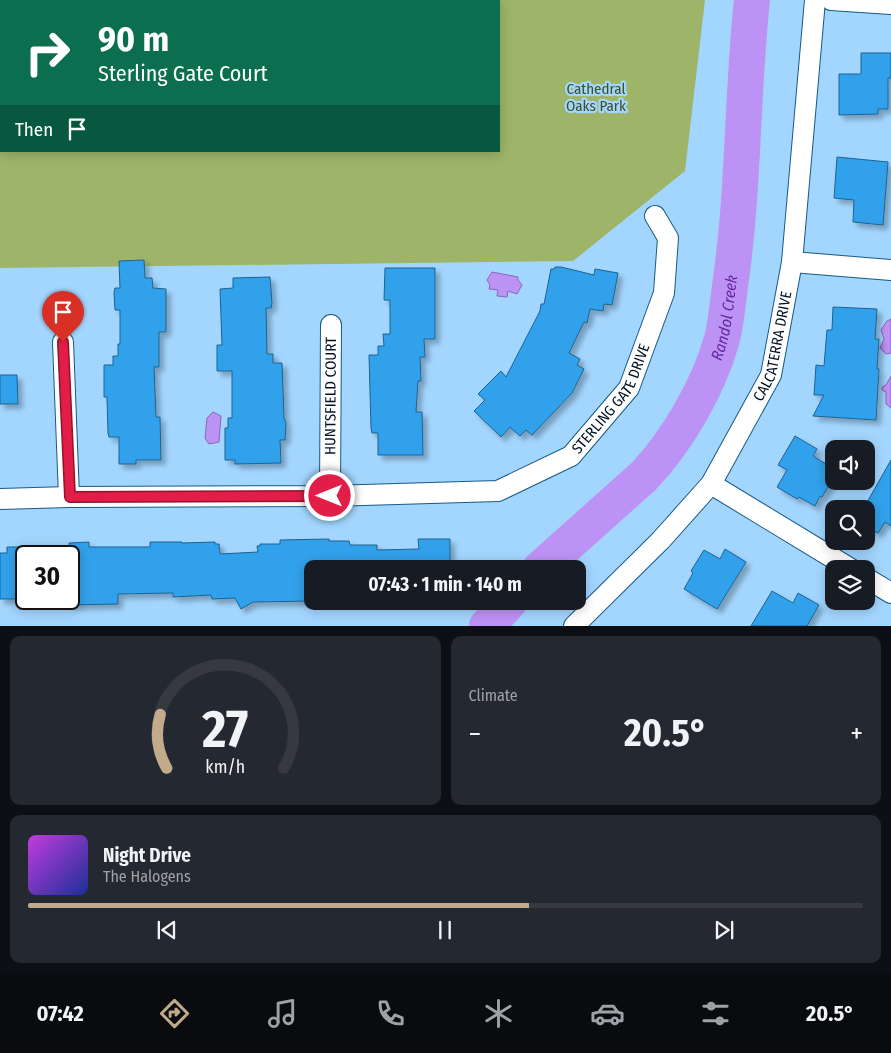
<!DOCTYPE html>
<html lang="en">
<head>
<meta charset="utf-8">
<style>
	:root { --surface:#171b24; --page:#242831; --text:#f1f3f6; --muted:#9ea1a6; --line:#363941; --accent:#c3aa8b }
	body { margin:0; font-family:"Fira Sans Condensed",sans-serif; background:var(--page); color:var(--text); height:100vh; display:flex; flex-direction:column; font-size:19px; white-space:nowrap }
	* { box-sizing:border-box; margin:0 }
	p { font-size:16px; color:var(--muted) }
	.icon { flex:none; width:28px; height:28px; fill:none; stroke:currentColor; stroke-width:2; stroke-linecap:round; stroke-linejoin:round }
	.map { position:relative; height:626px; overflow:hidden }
	.details { display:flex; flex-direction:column; gap:10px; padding:10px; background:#0d0f14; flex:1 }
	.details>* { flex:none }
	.hud { position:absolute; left:0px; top:0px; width:500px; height:152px; box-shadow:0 2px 12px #0003; background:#0b6e4f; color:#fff; overflow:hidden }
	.tools { position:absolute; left:825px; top:440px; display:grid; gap:10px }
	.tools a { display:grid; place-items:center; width:50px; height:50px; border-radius:10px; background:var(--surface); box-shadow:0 2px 12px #0003; font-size:25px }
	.speed { position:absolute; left:15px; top:545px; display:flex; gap:10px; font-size:25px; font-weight:700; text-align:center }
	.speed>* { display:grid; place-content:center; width:65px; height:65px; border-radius:50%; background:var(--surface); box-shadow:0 2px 12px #0003; line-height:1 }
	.speed .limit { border:2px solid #111; border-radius:8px; background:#fff; color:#111 }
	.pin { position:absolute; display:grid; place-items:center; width:42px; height:42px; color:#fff; margin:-51px -21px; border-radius:50% 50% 50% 0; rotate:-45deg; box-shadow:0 0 5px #0007 }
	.pin .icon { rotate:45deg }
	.me { position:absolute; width:55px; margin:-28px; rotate:270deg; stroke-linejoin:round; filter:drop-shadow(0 0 4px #0008) }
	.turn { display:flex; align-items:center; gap:18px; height:105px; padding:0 15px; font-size:22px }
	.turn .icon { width:65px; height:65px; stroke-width:2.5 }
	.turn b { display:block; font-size:35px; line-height:42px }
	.then { display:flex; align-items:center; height:48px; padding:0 15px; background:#0003; gap:10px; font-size:19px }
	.big { font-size:38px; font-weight:700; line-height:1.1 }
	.details .tile { flex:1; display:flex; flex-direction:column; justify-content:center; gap:8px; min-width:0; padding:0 18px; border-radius:10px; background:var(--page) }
	.details .dial { align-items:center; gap:0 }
	.dial svg { height:130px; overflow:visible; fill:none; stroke:var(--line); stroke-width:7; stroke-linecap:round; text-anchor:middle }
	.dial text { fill:var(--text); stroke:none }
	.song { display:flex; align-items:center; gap:15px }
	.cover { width:60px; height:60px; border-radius:8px; background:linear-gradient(135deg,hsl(290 70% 55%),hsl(230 70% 35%)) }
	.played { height:5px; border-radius:2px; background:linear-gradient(90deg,var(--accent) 60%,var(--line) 60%) }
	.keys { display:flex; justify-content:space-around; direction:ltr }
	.heat { display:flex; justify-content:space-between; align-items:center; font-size:28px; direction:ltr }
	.details .tiles { flex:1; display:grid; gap:10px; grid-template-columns:1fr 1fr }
	.tile:last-child { grid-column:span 2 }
	.trip { position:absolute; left:304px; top:560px; width:282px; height:50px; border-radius:10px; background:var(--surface); box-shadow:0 2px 12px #0003; font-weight:700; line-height:50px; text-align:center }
	.dock { display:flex; height:80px; justify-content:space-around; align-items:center; background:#090b0e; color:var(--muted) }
	.dock .icon { width:35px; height:35px }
	.dock .selected { color:var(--accent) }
	.dock b { font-size:22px; color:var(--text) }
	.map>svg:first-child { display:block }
	.green { fill:#9db469; fill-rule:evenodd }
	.water { fill:#bd92f5; stroke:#846bb6 }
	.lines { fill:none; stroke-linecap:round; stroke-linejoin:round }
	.river { stroke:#bd92f5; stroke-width:36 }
	.building { fill:#30a1eb; stroke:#1f628f; filter:url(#shadow) }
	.minor-casing { stroke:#155a86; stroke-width:22 }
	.minor { stroke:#fff; stroke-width:20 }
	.route-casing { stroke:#92132f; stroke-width:12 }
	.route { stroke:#e11d48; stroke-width:9 }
	.labels { text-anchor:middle; stroke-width:4.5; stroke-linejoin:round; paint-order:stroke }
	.park-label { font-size:15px; fill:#414e21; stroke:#a3d6ff }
	.street-label { font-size:15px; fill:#001123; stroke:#a3d6ff }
	.water-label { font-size:16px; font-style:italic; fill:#64299c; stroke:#a3d6ff }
</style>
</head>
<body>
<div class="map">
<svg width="891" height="626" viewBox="0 0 891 626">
	<defs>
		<filter id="shadow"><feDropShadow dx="4.5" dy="4.5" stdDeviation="2.5" flood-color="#0004"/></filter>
	</defs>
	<rect width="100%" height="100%" fill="#a3d6ff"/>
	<!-- green -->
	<path class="green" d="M0,0H705L685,171L573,261L0,268ZM1,1H499V151H1Z"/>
	<!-- water -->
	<g class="water">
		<path d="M492,272L518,277V280L522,285L517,294L508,291L507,297L497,296L498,290L489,289L490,285L487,280Z"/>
		<path d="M891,319V353L886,354L880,348L884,339L881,330L887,321Z"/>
		<path d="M891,376V408L886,404V392L882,390V387L886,385Z"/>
		<path d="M213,412L221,416L219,442L209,444L205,438L207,418Z"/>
	</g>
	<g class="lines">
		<!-- river -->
		<g class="river">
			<path id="s1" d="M540,569L644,476C678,440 709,386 722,339C727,320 728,298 731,279C744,186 742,93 752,0"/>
			<path d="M487,626L510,601"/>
		</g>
	</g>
	<!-- building -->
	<g class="building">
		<path d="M861,53H891V78H888V109H878V114L839,115V74H861Z"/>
		<path d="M837,157L888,162L883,225L853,222L854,200L834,198Z"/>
		<path d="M144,260L145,278H152L153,288L166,289V332H159V367H154L156,417H160L161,460H136V464H119V437H109L108,433L107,397H104V365H113V356H118V344H120V310H115L114,293L115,288H120L119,261Z"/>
		<path d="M555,267H561L594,275L595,269L618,273L612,305L604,304L603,311L590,309L587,323L584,322L569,353L580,359L577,365L584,369L572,393L532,435L526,430L520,436L510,427L501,437L474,411L485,400L478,394L501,371L506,377L540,311L541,304H544L551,269H554Z"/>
		<path d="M385,268H435V339H424L425,357H420L421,381H418L416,412H422L423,455H378V433H372L371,428L369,355H378V346H384L383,334H390V300H384Z"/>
		<path d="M270,277L272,303L271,308H266L267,354H273V363H282L284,418L286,423L285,440H280L281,463L235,464V460H225V428H228V418H232V371H217V345H222L220,289L233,288V278Z"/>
		<path d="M833,307L877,309L875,339H879L877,369H879L876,420L813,416L824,395H814L816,365L824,366L827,330H832Z"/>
		<path d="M0,375H17L18,404H0Z"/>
		<path d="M795,436L817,449L813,456L834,469V477L822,497L820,496L815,506L799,497L797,499L777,487L787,470L778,465Z"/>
		<path d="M891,460V526L885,522L878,533L866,527V504Z"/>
		<path d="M329,539V541H349L350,545H377V550L419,549L418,539H450V569H312V601L253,602L241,609L235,598L212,599L211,595L173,597V593L118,594V604L69,605V543L89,542V547H150V542H182V543L215,542V544H219L220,554L258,552L257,546H260V544H280V540Z"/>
		<path d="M7,547H26V599H0V553H7Z"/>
		<path d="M725,549L746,562L717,609L684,589L693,573L691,571L704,550L720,559Z"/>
		<path d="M772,591L793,603L798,593L819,605L807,626H751Z"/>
	</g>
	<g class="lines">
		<!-- minor casing -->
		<g class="minor-casing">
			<g id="minor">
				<path d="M831,0L891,4"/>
				<path d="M792,262L891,270"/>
				<path d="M63,342L69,497"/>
				<path d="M711,484L851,569"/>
				<path id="s2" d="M330,496L331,325"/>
				<path id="s3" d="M0,499L69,497L330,496L498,491L571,456L629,388L664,293L668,238L655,216"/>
				<path d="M866,578L891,593"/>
				<path id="s4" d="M574,626L661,540L711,484L771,375L792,262L815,0"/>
			</g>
		</g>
		<!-- minor -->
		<use href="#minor" class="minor"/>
	</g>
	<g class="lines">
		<!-- route casing -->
		<g class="route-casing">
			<path id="route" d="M63,342L70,497L330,496"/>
		</g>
		<!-- route -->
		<use href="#route" class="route"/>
	</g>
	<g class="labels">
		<!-- park labels -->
		<g class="park-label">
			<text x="596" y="94">Cathedral<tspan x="596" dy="17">Oaks Park</tspan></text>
		</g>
		<!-- street labels -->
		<g class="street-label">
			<text dy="5" stroke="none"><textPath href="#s4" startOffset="350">CALCATERRA DRIVE</textPath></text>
			<text dy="5" stroke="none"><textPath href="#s2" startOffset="100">HUNTSFIELD COURT</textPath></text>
			<text dy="5" stroke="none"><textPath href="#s3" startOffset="650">STERLING GATE DRIVE</textPath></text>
		</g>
		<!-- water labels -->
		<g class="water-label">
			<text dy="6" stroke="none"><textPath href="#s1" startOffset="320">Randol Creek</textPath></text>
		</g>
	</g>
</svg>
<div class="tools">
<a><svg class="icon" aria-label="sound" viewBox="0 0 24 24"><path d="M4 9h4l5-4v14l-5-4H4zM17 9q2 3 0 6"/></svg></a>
<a><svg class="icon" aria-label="search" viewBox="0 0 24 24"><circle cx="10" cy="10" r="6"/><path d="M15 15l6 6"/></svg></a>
<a><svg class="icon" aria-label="layers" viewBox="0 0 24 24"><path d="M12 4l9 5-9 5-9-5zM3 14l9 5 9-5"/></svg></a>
</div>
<div class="speed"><div class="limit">30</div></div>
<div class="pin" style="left:63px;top:342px;background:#d93025"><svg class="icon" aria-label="arrive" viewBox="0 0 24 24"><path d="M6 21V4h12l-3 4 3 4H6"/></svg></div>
<svg class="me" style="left:330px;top:496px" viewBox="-20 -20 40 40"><circle r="17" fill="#e11d48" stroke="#fff" stroke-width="3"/><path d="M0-11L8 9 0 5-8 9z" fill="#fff"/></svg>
<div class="trip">07:43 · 1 min · 140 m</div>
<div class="hud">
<div class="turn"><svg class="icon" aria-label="right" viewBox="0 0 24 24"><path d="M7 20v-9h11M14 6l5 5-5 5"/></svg><div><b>90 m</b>Sterling Gate Court</div></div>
<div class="then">Then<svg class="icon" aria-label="arrive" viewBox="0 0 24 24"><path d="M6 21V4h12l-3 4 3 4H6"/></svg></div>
</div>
</div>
<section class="details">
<div class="tiles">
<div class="tile dial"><svg viewBox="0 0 100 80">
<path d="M14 69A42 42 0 1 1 86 69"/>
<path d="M14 69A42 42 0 0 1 10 36" stroke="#c3aa8b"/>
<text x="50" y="56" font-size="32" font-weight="700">27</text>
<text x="50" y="72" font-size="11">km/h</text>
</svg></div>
<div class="tile"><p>Climate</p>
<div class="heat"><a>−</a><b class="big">20.5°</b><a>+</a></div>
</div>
<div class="tile">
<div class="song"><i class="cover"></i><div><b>Night Drive</b><p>The Halogens</p></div></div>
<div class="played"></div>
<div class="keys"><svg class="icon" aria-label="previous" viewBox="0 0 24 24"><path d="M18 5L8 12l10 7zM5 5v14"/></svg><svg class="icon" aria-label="pause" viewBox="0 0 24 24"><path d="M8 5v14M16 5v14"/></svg><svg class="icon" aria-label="next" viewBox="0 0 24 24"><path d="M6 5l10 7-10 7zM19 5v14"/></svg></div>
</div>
</div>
</section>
<nav class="dock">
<b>07:42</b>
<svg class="icon selected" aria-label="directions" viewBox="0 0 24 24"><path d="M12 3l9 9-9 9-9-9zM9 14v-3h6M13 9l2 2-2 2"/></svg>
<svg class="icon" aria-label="music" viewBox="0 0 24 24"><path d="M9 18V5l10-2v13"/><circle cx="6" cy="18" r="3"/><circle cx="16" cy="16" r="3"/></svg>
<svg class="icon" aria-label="phone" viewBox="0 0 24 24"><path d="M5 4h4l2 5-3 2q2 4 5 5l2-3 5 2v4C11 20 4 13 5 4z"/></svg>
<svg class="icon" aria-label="climate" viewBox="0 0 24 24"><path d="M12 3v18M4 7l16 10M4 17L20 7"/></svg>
<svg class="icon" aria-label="car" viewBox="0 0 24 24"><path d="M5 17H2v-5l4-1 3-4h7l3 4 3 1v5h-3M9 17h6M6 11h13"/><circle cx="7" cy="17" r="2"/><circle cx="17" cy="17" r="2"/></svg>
<svg class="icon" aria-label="filters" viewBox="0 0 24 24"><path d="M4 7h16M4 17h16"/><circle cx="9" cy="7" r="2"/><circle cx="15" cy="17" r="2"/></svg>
<b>20.5°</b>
</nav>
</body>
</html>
